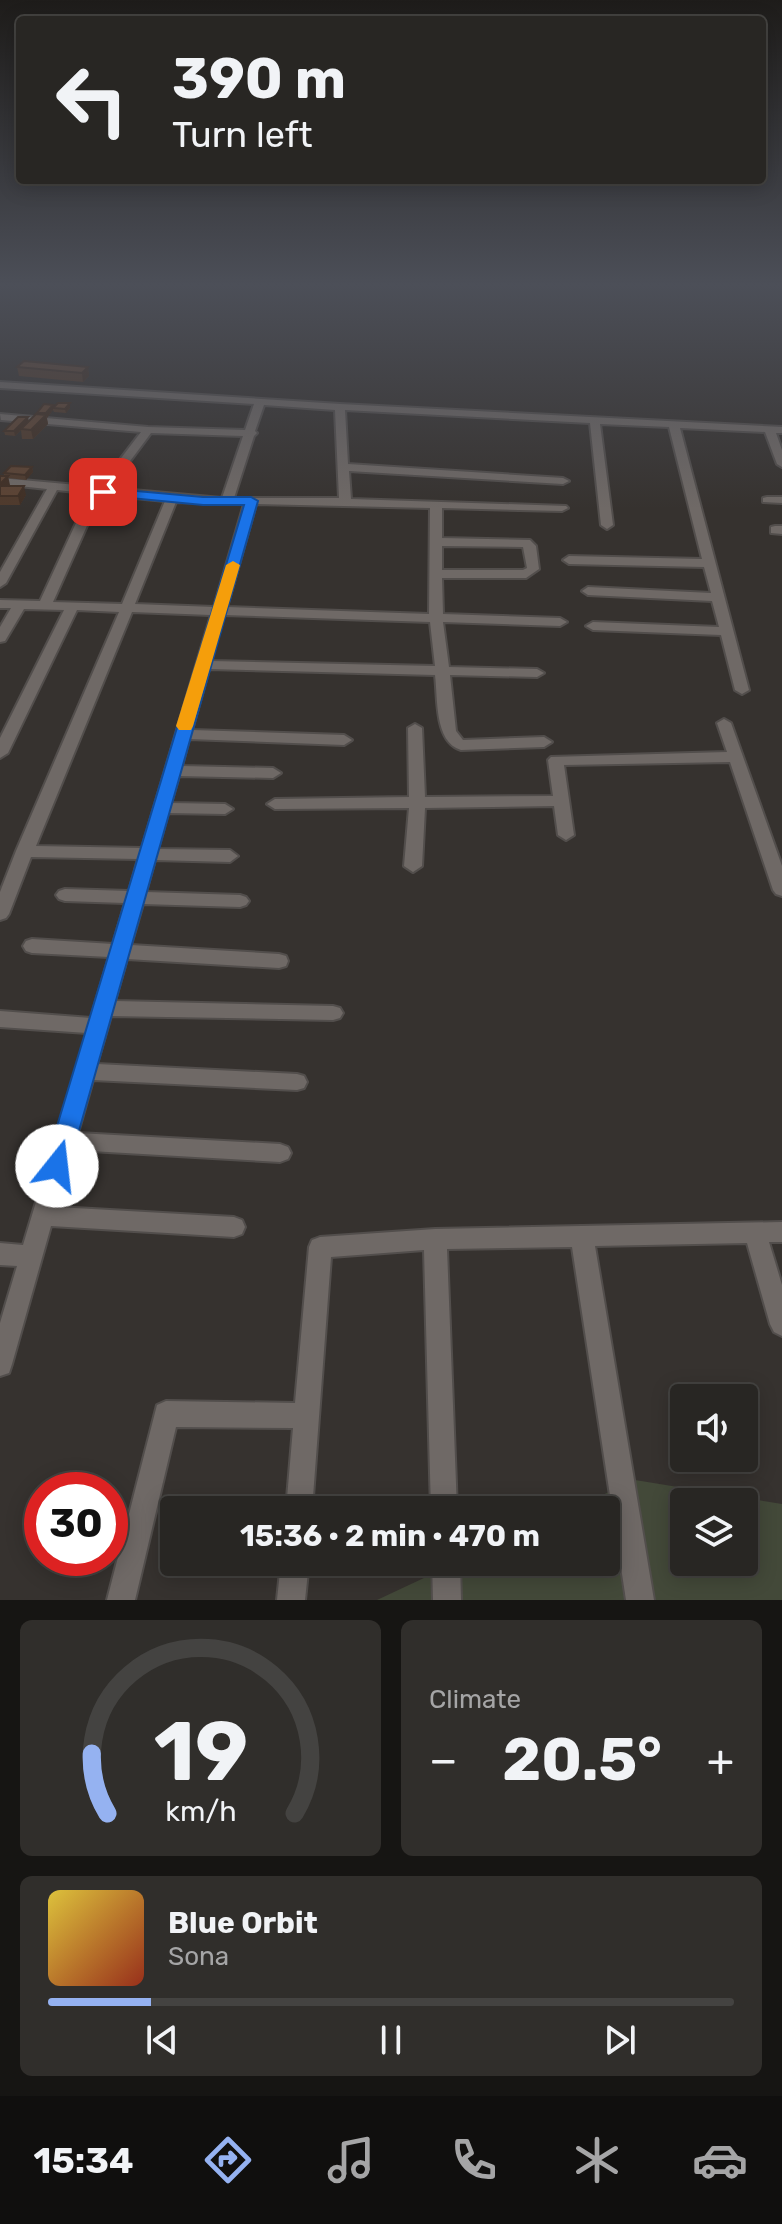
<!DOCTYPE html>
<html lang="en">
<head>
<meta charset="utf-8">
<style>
	:root { --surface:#282623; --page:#302e2b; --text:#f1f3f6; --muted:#a5a5a6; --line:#444341; --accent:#95b2f1 }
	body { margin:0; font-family:Rubik,sans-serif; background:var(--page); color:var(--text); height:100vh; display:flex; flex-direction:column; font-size:30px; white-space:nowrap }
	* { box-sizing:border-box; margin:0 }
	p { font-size:26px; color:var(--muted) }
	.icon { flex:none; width:44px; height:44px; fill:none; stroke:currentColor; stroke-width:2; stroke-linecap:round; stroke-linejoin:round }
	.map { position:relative; height:1600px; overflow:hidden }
	.side { display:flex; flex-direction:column; gap:20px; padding:20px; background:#161513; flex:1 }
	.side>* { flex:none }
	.top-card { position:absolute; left:16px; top:16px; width:750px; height:168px; border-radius:8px; box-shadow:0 4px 20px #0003,0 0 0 2px var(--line); background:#282623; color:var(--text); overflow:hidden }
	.tools { position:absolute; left:670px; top:1384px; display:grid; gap:16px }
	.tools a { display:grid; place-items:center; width:88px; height:88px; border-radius:8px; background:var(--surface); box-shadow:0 4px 20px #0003,0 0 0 2px var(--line); font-size:40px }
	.speed { position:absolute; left:24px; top:1472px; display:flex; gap:16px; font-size:40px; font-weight:700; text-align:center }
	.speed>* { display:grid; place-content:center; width:104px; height:104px; border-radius:50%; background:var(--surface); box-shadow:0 4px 20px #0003,0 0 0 2px var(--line); line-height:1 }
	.speed .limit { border:12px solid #d22; background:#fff; color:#111 }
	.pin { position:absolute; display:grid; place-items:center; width:68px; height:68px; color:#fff; margin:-34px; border-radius:16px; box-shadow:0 4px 12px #0006 }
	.me { position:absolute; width:88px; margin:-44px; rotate:16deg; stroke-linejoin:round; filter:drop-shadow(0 0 6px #0008) }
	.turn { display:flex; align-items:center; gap:28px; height:168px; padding:0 24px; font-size:36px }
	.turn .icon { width:104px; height:104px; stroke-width:2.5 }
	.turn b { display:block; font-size:56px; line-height:68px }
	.big { font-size:60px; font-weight:700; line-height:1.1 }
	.side .tile { flex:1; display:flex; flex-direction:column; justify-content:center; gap:12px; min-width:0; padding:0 28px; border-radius:12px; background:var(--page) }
	.side .dial { align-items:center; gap:0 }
	.dial svg { height:208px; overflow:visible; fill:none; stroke:var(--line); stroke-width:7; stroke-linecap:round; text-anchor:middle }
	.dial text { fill:var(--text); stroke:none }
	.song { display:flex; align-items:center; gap:24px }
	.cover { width:96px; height:96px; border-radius:12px; background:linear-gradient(135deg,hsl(50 70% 55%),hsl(10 70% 35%)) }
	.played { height:8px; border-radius:4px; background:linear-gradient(90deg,var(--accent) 15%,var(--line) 15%) }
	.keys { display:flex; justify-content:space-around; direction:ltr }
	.heat { display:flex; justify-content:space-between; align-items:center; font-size:44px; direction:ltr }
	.side .tiles { flex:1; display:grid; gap:20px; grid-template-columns:1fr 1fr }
	.tile:last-child { grid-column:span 2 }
	.trip { position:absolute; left:160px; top:1496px; width:460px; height:80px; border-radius:8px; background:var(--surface); box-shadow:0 4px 20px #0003,0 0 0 2px var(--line); font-weight:700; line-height:80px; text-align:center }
	.menu { display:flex; height:128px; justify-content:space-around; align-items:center; background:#100f0e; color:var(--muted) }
	.menu .icon { width:56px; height:56px }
	.menu .on { color:var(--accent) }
	.menu b { font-size:36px; color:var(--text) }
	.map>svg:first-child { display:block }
	.green { fill:#434939; fill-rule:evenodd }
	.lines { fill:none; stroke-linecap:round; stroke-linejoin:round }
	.minor-casing { stroke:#524e4c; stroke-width:4 }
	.minor { fill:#6f6966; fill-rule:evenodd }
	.wall { fill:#4f3a2c }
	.shaded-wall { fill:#402f24 }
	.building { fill:#5c4333; stroke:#402f24; stroke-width:2 }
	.route { fill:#1a73e8; stroke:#114b97; stroke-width:2 }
	.slow { fill:#f59e0b }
</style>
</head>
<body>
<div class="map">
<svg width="782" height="1600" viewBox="0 0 782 1600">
	<rect width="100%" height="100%" fill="#36322f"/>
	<!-- green -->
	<path class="green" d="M635,1480L782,1504V1600H377L458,1562H606V1510H570ZM684,1502H744V1562H684Z"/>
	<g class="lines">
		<!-- minor casing -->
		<g class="minor-casing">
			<g id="minor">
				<path d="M0,382L340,404L782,427V433H776L782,450V467L777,464L765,432L680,428L749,690L742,694L735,690L721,635L593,630L586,626L593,622L719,627L712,601L588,595L582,591L588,587L711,593L704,567L569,564L563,560L569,556L702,559L669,427L600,424L613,525L607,529L601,525L590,423L345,410L348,464L563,478L569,481L563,484L349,471L351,499L566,506L568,508L562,511L442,508V538L530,540L536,546L539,569L526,578H442L443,614L560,618L567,622L560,626L443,622L449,667L537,669L544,673L537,677L450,675L456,731L463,740L544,737L552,742L544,747L461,750C434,742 438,698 435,675L209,669L192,730L344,735L352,740L344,745L189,739L182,766L273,768L281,773L273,778L179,776L171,803L225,804L233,809L225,814L168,813L158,849L230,850L238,856L230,862L155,860L146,892L240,895L246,897L249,901L246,905L240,907L143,904L131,945L279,954L286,956L288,961L286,966L279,968L127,959L115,1001L333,1006L340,1008L343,1013L340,1018L333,1020L111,1016L97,1064L297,1074L304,1076L307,1082L304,1088L297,1090L93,1080L78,1133L280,1144L288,1147L291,1153L288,1159L280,1162L73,1150L57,1207L234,1217L242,1220L245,1227L242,1234L234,1237L51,1226L12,1364L9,1373L0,1376V1323L17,1266L0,1265V1243L23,1245L87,1033L0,1027V1011L91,1018L109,957L32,953L26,951L23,946L26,941L32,939L113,944L125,903L65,901L59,899L56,895L59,891L65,889L129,891L138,859L31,857L9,914L6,918L0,920V892L16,851L119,612L77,610L8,753L0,758V738L64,610L24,609L5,641L0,642V627L11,608H0V600L40,601L82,510L94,494L57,490L6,583L0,587V572L47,489L0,484V478L99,487L141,432L1,420L0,414L148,427L245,430L254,404L0,388ZM264,405L335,410L339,498H234L254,436L257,433L255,431ZM151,433L243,436L222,498L110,488ZM105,495L165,501L122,604L53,602L94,510ZM176,502L244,504L214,607L135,604ZM256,504L430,508L429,614L227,607ZM442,546L523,547L527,568L523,570H442ZM132,612L211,615L142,848L36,846ZM224,615L430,622L435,666L211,661Z"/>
				<path d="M767,497H782V503L763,502V498Z"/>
				<path d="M775,526H782V534L771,533V527Z"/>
				<path d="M724,719L731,723L782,866V896L776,894L773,890L730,762L564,765L574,835L566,840L558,835L554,806L425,808L422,866L413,872L404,866L409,808L275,809L267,804L275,799L409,797L408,728L415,724L422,728L425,797L553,796L548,760L551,757L727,752L717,723Z"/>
				<path d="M782,1222V1242H769L782,1285V1336L774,1332L770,1324L747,1243L595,1246L654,1600H626L572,1247L447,1249L457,1510H431L424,1250L331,1257L312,1510H286L293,1428L176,1427L135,1600H107L157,1405L166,1401L295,1403L309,1247L312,1240L320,1237L435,1229Z"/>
				<path d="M281,1562H309L305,1600H277Z"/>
				<path d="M432,1562H460L461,1600H433Z"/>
			</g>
		</g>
		<!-- minor -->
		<use href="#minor" class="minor"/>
	</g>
	<!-- wall -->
	<g class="wall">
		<path d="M17,367H88L89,376L83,382L19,376Z"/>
		<path d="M70,403V408L66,413L54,412L53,410L47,418L48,424L33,439H22L21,430L15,436L5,435L4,431L28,421L53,405L54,407Z"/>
		<path d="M32,467L33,472L26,480L8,478L9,486L26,495L20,505H0V476H4V473Z"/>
	</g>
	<!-- shaded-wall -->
	<g class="shaded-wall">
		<path d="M88,367L89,376L83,382L82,373Z"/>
		<path d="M70,403V408L66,413L65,409Z"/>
		<path d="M53,405V410L47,418L46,413Z"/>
		<path d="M46,415L48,424L33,439L31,430Z"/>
		<path d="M28,417L29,422L15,436L14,431Z"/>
		<path d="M32,467L33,472L26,480L25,475Z"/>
		<path d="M8,476L10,485L2,493L0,484Z"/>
		<path d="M24,486L26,495L20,505L18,496Z"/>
	</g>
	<!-- building -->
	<g class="building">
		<path d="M24,361L88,367L82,373L17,367Z"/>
		<path d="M58,403H70L65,409L53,408Z"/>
		<path d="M44,404L53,405L46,413H37Z"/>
		<path d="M36,414L46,415L31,430L21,429Z"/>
		<path d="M18,417H28L14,431H4Z"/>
		<path d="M11,466L32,467L25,475L4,473Z"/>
		<path d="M0,476H8L0,484Z"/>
		<path d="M0,486H24L18,496H0Z"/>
	</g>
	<!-- sky -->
	<linearGradient id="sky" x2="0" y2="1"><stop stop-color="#1e1c1a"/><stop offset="0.56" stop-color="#4c4f58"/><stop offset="1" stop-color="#4c4f58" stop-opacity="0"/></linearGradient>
	<rect width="782" height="509" fill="url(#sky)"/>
	<!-- route -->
	<path class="route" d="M103,488L203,497H251L258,501L69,1166L66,1174L57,1177L48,1174L45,1166L244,505H203L99,495V489Z"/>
	<!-- slow -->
	<path class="slow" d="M233,561L240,565L193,726L191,730H179L176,726L226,565Z"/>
</svg>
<div class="tools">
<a><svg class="icon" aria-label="sound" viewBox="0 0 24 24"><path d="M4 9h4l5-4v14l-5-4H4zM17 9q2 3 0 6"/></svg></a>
<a><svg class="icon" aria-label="layers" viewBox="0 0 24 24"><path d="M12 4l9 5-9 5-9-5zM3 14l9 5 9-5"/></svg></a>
</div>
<div class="speed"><div class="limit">30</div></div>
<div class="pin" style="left:103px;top:492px;background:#d93025"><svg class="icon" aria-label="arrive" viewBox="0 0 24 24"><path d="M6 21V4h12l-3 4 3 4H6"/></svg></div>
<svg class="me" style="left:57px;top:1166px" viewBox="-20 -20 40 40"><circle r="19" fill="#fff"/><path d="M0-13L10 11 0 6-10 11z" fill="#1a73e8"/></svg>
<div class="trip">15:36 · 2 min · 470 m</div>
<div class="top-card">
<div class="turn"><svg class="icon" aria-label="left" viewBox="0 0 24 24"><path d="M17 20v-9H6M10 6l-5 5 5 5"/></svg><div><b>390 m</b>Turn left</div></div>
</div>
</div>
<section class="side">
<div class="tiles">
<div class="tile dial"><svg viewBox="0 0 100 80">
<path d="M14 69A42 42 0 1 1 86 69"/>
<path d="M14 69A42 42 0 0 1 8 46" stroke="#95b2f1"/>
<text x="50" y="56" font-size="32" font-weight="700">19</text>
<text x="50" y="72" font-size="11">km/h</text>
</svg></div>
<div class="tile"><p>Climate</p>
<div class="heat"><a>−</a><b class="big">20.5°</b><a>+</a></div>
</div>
<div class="tile">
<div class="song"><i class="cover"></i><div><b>Blue Orbit</b><p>Sona</p></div></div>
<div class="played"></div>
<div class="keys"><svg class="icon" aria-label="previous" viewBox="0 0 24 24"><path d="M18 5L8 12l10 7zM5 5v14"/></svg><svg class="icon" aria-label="pause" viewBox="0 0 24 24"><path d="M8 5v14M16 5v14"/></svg><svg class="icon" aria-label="next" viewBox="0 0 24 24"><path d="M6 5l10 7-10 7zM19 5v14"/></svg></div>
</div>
</div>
</section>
<nav class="menu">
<b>15:34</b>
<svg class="icon on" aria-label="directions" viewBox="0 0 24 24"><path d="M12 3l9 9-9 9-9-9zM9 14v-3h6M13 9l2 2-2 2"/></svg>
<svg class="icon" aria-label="music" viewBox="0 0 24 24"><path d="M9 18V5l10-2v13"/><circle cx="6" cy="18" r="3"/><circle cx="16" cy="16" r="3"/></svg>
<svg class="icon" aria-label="phone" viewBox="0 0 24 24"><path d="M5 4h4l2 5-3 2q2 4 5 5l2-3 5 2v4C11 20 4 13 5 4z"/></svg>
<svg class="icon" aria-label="climate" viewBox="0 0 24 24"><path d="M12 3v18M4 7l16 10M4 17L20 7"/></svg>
<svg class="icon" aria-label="car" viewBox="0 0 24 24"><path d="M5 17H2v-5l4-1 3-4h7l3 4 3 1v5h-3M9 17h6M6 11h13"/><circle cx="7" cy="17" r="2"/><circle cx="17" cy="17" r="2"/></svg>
</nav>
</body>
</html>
